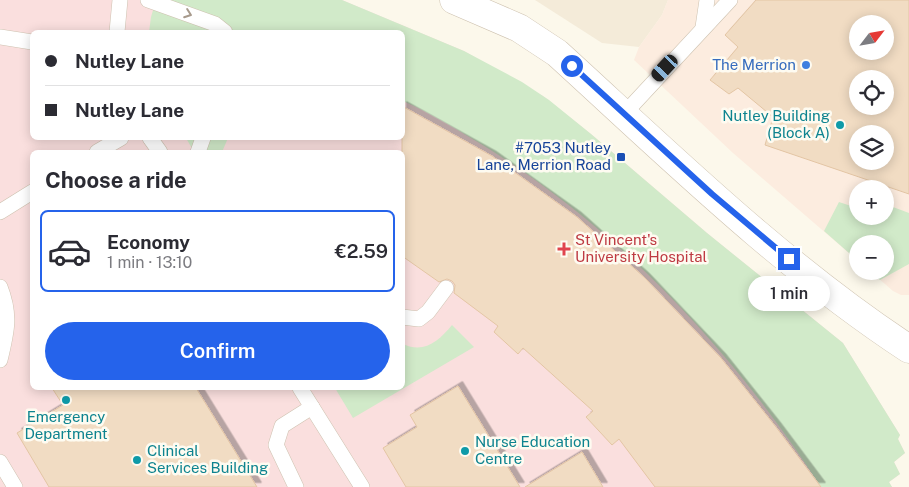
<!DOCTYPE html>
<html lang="en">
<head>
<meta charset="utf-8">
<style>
	:root { --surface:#fff; --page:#f2f2f3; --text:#2b2b33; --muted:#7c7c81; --line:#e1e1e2; --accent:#2563eb }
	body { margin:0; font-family:"Public Sans",sans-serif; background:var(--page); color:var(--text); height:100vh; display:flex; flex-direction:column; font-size:19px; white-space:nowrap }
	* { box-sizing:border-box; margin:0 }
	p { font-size:16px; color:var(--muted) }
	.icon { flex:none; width:28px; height:28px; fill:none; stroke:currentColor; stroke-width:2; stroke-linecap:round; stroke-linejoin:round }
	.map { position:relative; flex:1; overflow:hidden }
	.drawer { position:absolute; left:30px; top:150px; width:375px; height:240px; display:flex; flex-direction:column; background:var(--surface); border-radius:8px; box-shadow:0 2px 12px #0003 }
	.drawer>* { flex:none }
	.banner { position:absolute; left:30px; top:30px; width:375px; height:110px; border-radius:8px; box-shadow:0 2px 12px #0003; display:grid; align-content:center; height:110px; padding:0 15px; background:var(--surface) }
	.needle { width:32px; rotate:59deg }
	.controls { position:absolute; left:849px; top:15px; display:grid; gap:10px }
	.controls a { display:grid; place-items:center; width:45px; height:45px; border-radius:50%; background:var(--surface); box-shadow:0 2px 12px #0003; font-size:25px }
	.end { position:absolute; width:22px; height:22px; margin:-11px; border:6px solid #2563eb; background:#fff; box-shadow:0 0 0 2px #fff }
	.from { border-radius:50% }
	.bubble { position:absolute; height:35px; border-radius:18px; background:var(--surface); box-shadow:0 2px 12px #0003; font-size:16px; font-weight:600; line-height:35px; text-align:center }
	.car { position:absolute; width:15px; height:30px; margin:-15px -8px; border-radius:6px; box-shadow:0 0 4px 1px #0007; background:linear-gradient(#222 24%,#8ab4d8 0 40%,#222 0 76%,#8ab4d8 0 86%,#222 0) }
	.banner b { display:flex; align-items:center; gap:18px; height:48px; font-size:19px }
	.banner b+b { border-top:1px solid var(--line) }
	.banner i { width:12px; height:12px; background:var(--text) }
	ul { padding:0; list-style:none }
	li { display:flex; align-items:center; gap:15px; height:82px; margin:0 10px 8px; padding:0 5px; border:2px solid transparent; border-radius:8px }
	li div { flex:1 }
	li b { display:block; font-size:19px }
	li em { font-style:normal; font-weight:600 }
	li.current { border-color:var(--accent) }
	li>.icon { width:45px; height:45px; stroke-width:1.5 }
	h2 { padding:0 15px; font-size:22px; line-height:60px }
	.button { display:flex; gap:10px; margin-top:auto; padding:10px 15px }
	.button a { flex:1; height:58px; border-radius:30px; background:var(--accent); color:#fff; font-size:20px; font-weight:600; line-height:58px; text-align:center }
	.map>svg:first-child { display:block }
</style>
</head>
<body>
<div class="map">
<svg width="909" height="487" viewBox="0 0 909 487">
	<defs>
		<filter id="shadow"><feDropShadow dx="4.5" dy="-4.5" stdDeviation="0" flood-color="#0004"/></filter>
	</defs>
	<rect width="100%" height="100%" fill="#fcf8eb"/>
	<path fill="#f4ebd9" d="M535,0H668L662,15L639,47L602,43Z"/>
	<path fill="#fcecdf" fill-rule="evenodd" d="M668,0H909V295H901L893,291L870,271H885V244H858L857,260L733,153L634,60L639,47L662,15ZM858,24H885V51H858ZM858,79H885V106H858ZM858,134H885V161H858ZM858,189H885V216H858Z"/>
	<path fill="#fadfde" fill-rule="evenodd" d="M0,0H342L464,51L543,96L591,134L707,233L843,343L900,435L898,439L905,453L894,462L900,474L889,482L892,487H0ZM32,32H402V138H32ZM32,152H402V388H32Z"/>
	<g fill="#d1eac9">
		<path d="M156,0H342L464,51L522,82L549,100L591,134L707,233L843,343L900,435L898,439L905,453L894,462L900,474L889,482L892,487H821C734,353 625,235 489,149C461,132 432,114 403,101L402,32H149L151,17Z"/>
		<path d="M186,138H228L222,152H194Z"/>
		<path d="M839,202L857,208L858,216H885V204L909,213V264L880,280L870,271H885V244H858L857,260L824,231Z"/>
		<path d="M452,325L474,347L353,418L335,388H402L403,344C424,354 439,341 452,325Z"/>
	</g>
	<g fill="#f1dcc3" stroke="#e3c5a4" fill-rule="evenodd" filter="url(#shadow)">
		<path d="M756,0H909V194L765,145L773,117L738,88L729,94L710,80L738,47L725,35ZM858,24H885V51H858ZM858,79H885V106H858ZM858,134H885V161H858Z"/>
		<path d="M402,106L492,156L577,217L645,278L721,358L776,427L821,487H655L619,439L612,445L586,417L593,411L523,348L518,354L494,332L498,326L454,293L455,285L452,281L447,279L439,282L402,256Z"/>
		<path d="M458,386L520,487H406L383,448L417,427L410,415Z"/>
		<path d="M52,388H196L257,487H49L17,433L63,405Z"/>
		<path d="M582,452L603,487H525Z"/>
	</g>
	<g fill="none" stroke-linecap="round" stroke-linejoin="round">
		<defs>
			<g id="service">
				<path d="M148,0L215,24L225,32"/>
				<path d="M703,27L707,0"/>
				<path d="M117,32L120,0"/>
				<path d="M0,37L32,42"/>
				<path d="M624,114L730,0"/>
				<path d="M150,138L160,152"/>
				<path d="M97,152L121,138"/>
				<path d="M198,152L203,138"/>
				<path d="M0,212L32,192"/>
				<path d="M0,287C11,315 7,331 0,360"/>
				<path d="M402,317L419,319L428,312L446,288"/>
				<path d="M300,388L362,487"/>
				<path d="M0,462L15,487"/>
				<path d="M296,487L276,445L282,426L312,407"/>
			</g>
			<path id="tertiary" d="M454,0L519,28L557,53C670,156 781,265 909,349"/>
		</defs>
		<use href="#service" stroke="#cec2b0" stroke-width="16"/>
		<use href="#tertiary" stroke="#cec2b0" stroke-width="29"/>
		<use href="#service" stroke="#fff" stroke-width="15"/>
		<use href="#tertiary" stroke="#fff" stroke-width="28"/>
	</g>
	<defs><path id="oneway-chevron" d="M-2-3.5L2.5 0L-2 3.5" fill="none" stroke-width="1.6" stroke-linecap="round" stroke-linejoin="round" transform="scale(1.25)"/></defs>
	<use stroke="#a79a8c" href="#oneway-chevron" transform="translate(188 14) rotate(20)"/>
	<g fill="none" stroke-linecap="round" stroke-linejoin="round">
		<path stroke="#2563eb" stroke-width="6" d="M572,66L712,194L789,259"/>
	</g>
	<circle fill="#3f7fe0" stroke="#fefbf1" stroke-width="2" cx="806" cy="65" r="5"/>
	<g fill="#0f9aa8" stroke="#fefbf1" stroke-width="2">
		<circle cx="840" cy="125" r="5"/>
		<circle cx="66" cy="400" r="5"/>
		<circle cx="465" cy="451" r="5"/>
		<circle cx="137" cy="460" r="5"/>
	</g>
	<rect fill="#1a4fb4" stroke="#fefbf1" stroke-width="2" x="616" y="152" width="10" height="10" rx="2.5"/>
	<path fill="#e0444e" stroke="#fefbf1" stroke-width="2" d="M561.5 241.5h5v5h5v5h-5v5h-5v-5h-5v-5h5z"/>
	<g text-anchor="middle" stroke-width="5" stroke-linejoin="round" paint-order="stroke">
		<g font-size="15" fill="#366cbe" stroke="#fefbf1" text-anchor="end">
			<text x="796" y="70">The Merrion</text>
		</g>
		<g font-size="15" fill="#0d838f" stroke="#fefbf1" text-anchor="start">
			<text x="830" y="121" text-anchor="end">Nutley Building<tspan x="830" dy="17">(Block A)</tspan></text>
			<text x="66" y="422" text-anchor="middle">Emergency<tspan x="66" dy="17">Department</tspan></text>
			<text x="475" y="447">Nurse Education<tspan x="475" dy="17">Centre</tspan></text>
			<text x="147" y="456">Clinical<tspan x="147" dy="17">Services Building</tspan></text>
		</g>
		<g font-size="15" fill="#164399" stroke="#fefbf1" text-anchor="end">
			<text x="611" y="153">#7053 Nutley<tspan x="611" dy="17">Lane, Merrion Road</tspan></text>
		</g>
		<g font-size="15" fill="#be3a42" stroke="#fefbf1" text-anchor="start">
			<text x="575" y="245">St Vincent's<tspan x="575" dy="17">University Hospital</tspan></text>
		</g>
	</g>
</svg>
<div class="controls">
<a><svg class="needle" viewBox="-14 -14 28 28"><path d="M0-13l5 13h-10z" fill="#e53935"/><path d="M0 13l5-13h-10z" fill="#7c7c81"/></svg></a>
<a><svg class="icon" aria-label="locate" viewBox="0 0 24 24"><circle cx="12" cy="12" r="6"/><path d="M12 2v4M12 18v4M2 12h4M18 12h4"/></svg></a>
<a><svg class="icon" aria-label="layers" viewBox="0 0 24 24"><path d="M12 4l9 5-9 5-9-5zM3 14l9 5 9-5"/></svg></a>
<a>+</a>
<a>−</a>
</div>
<i class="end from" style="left:572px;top:66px"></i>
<i class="end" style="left:789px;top:259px"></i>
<div class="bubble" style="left:748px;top:276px;width:82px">1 min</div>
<i class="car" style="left:665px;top:68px;rotate:223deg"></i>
<div class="banner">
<b><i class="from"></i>Nutley Lane</b>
<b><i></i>Nutley Lane</b>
</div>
<section class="drawer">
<h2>Choose a ride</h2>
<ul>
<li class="current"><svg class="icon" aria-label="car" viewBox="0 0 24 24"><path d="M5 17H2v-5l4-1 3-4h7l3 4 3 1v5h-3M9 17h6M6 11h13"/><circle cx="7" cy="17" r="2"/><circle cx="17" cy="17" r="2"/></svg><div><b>Economy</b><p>1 min · 13:10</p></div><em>€2.59</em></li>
</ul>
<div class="button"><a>Confirm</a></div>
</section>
</div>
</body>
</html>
